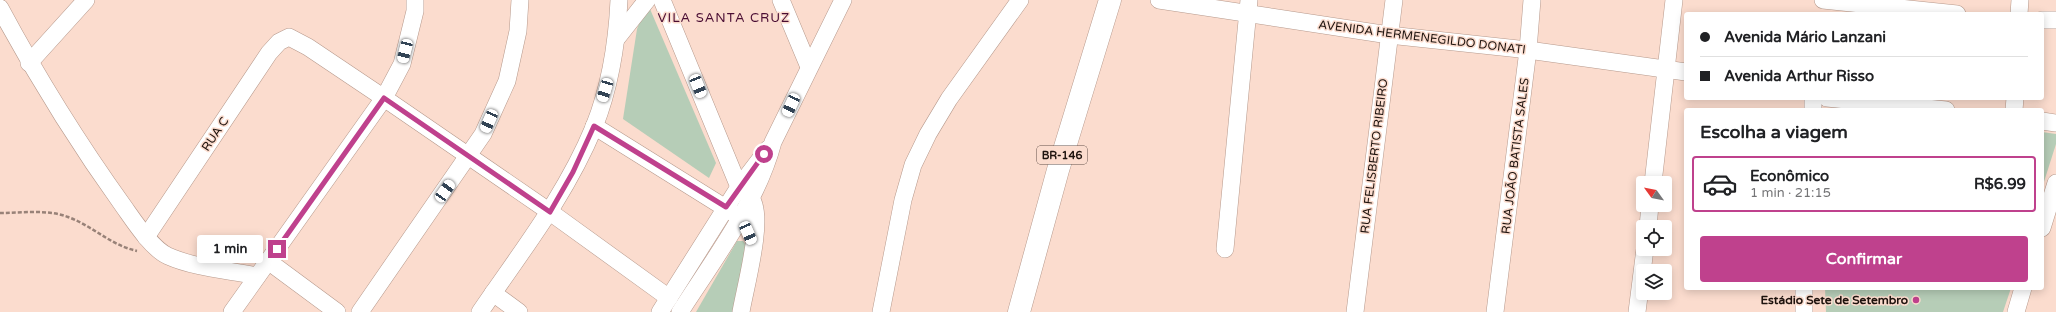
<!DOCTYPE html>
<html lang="pt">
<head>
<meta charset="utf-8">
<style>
	:root { --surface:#fff; --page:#f6f6f6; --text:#202124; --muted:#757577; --line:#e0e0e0; --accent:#bf418d }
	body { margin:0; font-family:"Varela Round",sans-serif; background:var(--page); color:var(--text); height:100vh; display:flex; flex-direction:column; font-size:15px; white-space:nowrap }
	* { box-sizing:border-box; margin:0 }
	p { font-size:13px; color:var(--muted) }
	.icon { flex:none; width:22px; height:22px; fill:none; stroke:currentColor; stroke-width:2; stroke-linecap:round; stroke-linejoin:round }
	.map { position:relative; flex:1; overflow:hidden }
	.panel { position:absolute; left:1684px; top:108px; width:360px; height:182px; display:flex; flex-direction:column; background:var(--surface); border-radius:4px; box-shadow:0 2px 10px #0003 }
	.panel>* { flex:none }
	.top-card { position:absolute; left:1684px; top:12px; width:360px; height:88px; border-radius:4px; box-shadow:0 2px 10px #0003; display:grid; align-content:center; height:88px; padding:0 16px; background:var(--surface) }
	.needle { width:26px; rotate:303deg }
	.buttons { position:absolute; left:1636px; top:176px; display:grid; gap:8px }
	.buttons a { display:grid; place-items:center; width:36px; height:36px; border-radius:4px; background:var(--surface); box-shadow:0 2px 10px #0003; font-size:20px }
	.end { position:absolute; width:18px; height:18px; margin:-9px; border:5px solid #bf418d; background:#fff; box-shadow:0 0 0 2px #fff }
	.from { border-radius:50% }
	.bubble { position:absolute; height:28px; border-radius:4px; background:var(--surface); box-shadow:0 2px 10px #0003; font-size:13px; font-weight:700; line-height:28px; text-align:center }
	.car { position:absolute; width:12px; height:24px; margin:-12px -6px; border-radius:5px; box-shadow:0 0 3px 1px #0007; background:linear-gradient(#fff 24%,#345 0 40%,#fff 0 76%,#345 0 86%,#fff 0) }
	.top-card b { display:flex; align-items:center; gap:14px; height:38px; font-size:15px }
	.top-card b+b { border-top:1px solid var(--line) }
	.top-card i { width:10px; height:10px; background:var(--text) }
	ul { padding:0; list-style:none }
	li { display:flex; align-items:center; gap:12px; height:56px; margin:0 8px 6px; padding:0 8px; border:2px solid transparent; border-radius:4px }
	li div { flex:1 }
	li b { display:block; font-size:15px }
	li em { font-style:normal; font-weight:700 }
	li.current { border-color:var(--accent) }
	li>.icon { width:36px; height:36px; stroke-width:1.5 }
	h2 { padding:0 16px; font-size:18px; line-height:48px }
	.action { display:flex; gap:8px; margin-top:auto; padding:8px 16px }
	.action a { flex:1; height:46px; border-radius:4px; background:var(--accent); color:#fff; font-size:16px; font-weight:700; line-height:46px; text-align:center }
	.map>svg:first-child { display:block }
</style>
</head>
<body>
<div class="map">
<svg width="2056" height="312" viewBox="0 0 2056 312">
	<rect width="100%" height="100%" fill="#fbdcce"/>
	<g fill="#b6cdb7">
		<path d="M647,2L716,163L709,178L623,119L637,29Z"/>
		<path d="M2042,132L2056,134V144L2042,188Z"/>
		<path d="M737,241H743L746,245L733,312H696Z"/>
		<path d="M1825,288H2011L2003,312H1826Z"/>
	</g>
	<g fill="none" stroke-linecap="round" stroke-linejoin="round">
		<defs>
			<g id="minor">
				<path d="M662,0L739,187C743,191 749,195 752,200C764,220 745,288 741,312"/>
				<path d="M781,0L809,67"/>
				<path d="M1159,0L1389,35L1528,50L1686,72"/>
				<path d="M1823,0L1957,14"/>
				<path d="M0,8C37,77 78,143 124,207C134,221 152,249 168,256C195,268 228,270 257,276"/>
				<path d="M2019,14L2020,0"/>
				<path d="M2042,20H2056"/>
				<path d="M617,38L647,0"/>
				<path d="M29,63L86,0"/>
				<path d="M1827,98L1946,110"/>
				<path d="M1813,110V98"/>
				<path d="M2014,110L2015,98"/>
				<path d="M2042,121L2056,123"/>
				<path d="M594,126L735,214"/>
				<path d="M1653,183L1674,0"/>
				<path d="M1648,227L1650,205"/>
				<path d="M2042,228L2056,183"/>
				<path d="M146,237L269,53L279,42L289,37L308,47L384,98L550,212L669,298"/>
				<path d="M1225,249L1249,0"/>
				<path d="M268,261L337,312"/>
				<path d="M493,293L519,312"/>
				<path d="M232,312L384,98L402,64L415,11V0"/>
				<path d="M360,312L483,134L507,81L518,31L520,0"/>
				<path d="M480,312C521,252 566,195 594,127C610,87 617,43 619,0"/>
				<path d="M660,312L739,187L768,149"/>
				<path d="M680,312C714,259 757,203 773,142L843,0"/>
				<path d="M881,312L903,200L913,165L928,134L949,99L1020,0"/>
				<path d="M1355,312L1394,0"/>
				<path d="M1495,312L1528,50L1532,0"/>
				<path d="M1637,312L1645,249"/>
				<path d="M1804,312V288"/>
				<path d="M2016,312L2023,288"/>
			</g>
			<path id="major" d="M1019,312L1058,170L1110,0"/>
		</defs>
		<use href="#minor" stroke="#b6998c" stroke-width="18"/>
		<use href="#major" stroke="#b6998c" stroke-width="23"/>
		<path stroke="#988278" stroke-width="2.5" stroke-dasharray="4 2" stroke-linecap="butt" d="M0,213C22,213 47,209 68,217C93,226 110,245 137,251"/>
		<use href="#minor" stroke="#fff" stroke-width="17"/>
		<use href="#major" stroke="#fff" stroke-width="22"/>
	</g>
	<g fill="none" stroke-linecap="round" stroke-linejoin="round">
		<path stroke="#bf418d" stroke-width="5" d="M277,249L384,98L550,212L573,172L594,126L726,207L764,154"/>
	</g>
	<circle fill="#bf418d" stroke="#fbdcce" stroke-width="1.5" cx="1916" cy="300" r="4"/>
	<g text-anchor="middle" stroke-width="3" stroke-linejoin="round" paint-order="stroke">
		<rect fill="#fbdcce" stroke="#604f48" stroke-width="1" x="1037" y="146" width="50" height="18" rx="3"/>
		<g font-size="11" font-weight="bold" fill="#1e130e">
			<text x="1062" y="159">BR-146</text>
		</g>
		<g font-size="12" fill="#1e130e" stroke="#fbdcce">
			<text transform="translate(1422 37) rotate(7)" y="4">AVENIDA HERMENEGILDO DONATI</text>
			<text transform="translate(215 134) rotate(-56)" y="4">RUA C</text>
			<text transform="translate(1374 156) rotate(-83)" y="4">RUA FELISBERTO RIBEIRO</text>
			<text transform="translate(1515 156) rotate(-83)" y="4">RUA JOÃO BATISTA SALES</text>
		</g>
		<g font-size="12" font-weight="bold" fill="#1e130e" stroke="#fbdcce" text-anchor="end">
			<text x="1908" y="304">Estádio Sete de Setembro</text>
		</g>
		<g font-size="13" letter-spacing="1" fill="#4a0d33" stroke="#fbdcce">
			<text x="724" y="22">VILA SANTA CRUZ</text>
		</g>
	</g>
</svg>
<div class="buttons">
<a><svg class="needle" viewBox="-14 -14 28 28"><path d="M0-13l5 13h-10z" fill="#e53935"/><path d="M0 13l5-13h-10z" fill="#757577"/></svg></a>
<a><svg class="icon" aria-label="locate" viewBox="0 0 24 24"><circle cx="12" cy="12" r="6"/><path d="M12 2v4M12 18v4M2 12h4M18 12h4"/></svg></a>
<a><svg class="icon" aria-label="layers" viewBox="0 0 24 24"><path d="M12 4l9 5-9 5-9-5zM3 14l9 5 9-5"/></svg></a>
</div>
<i class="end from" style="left:764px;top:154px"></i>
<i class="end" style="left:277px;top:249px"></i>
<div class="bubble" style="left:197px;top:235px;width:66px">1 min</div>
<i class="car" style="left:405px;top:51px;rotate:194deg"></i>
<i class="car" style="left:698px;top:86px;rotate:158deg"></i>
<i class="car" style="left:605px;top:90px;rotate:197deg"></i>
<i class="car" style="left:791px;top:105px;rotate:205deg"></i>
<i class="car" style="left:489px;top:121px;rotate:204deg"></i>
<i class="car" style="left:445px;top:191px;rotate:35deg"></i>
<i class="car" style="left:748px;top:233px;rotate:156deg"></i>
<div class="top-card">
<b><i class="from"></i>Avenida Mário Lanzani</b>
<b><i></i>Avenida Arthur Risso</b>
</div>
<section class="panel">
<h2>Escolha a viagem</h2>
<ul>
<li class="current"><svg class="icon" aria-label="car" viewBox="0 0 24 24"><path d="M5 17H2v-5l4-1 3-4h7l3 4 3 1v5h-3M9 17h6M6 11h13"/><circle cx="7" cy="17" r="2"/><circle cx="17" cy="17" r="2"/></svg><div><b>Econômico</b><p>1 min · 21:15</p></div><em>R$6.99</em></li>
</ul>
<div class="action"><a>Confirmar</a></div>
</section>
</div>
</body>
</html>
